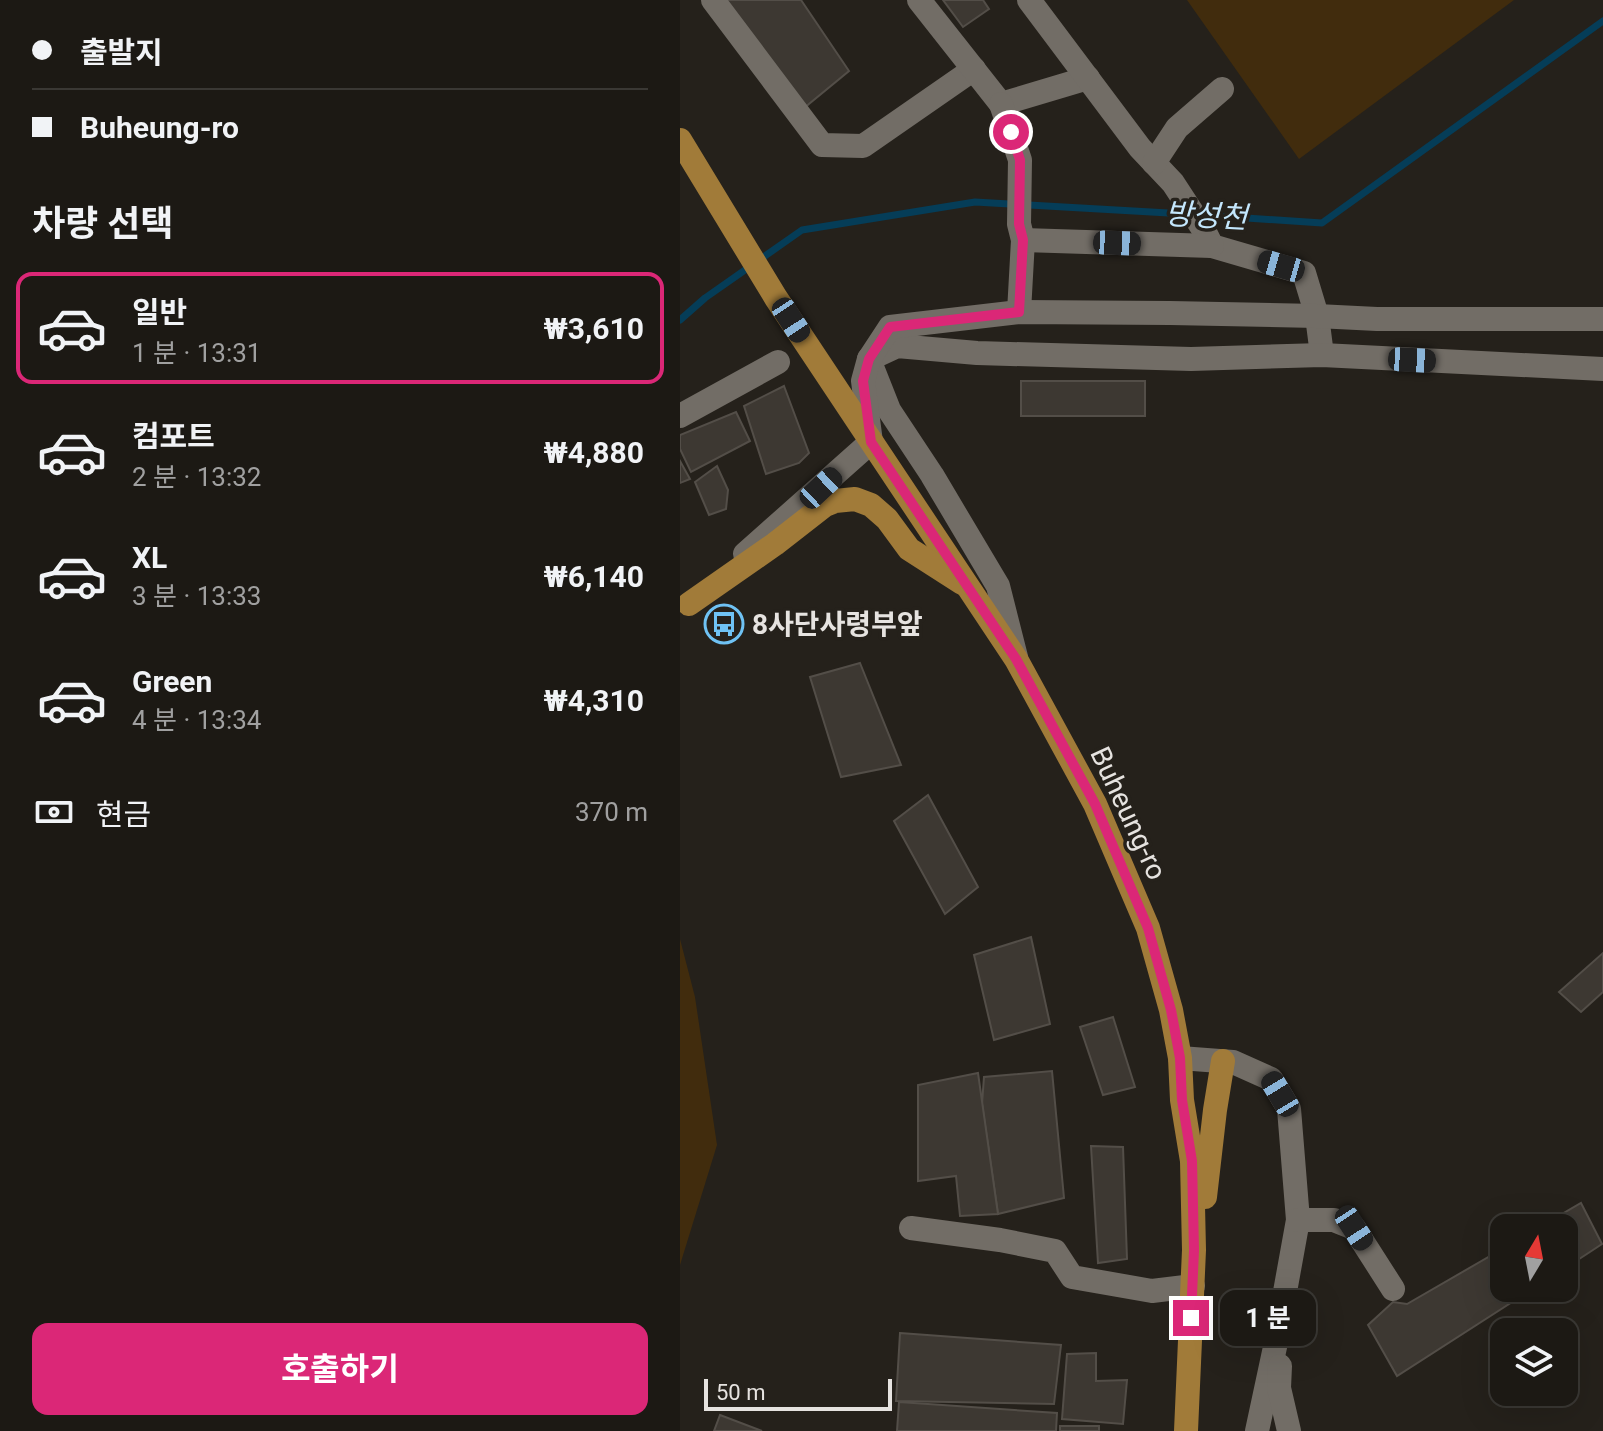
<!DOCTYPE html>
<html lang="ko">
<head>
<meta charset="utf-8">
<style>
	:root { --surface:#1c1914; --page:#292622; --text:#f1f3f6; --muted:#a0a0a0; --line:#3a3834; --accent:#db2777 }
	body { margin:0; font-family:Roboto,"Noto Sans KR",sans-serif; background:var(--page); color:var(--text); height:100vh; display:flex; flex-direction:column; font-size:30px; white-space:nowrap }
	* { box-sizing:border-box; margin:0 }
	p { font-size:26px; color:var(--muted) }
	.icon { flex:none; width:44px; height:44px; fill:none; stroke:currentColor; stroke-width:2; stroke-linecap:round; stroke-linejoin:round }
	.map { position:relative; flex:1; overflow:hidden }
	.side { display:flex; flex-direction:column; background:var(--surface); width:680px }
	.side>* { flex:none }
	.hud { display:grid; align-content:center; height:176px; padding:0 32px; background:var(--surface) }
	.needle { width:52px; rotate:10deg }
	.tools { position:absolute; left:810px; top:1214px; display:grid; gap:16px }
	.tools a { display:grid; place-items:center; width:88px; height:88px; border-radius:16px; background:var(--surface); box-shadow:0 8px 32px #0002,0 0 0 2px var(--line); font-size:40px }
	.scale { position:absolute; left:24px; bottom:20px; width:188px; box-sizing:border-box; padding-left:8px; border:4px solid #e6e3e0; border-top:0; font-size:22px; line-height:28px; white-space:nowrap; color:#e6e3e0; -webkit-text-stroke:6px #25211b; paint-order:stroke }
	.end { position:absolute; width:36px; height:36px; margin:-18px; border:10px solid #db2777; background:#fff; box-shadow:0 0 0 4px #fff }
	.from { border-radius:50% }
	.bubble { position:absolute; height:56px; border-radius:16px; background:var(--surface); box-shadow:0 8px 32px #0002,0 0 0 2px var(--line); font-size:26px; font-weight:700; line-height:56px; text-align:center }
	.car { position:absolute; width:24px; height:48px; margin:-24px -12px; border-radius:10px; box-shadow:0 0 6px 2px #0007; background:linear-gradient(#222 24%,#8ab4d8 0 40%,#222 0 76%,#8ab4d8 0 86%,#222 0) }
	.hud b { display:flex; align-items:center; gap:28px; height:76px; font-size:30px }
	.hud b+b { border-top:2px solid var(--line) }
	.hud i { width:20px; height:20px; background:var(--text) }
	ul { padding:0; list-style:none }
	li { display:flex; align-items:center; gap:24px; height:112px; margin:0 16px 12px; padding:0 16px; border:4px solid transparent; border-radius:16px }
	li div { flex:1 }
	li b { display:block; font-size:30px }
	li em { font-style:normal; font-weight:700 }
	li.current { border-color:var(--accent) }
	li>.icon { width:72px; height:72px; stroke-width:1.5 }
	h2 { padding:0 32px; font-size:36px; line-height:96px }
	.pay { display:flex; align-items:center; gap:20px; height:88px; padding:0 32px; font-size:30px }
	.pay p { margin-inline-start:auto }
	.action { display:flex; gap:16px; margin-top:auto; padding:16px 32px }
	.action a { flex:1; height:92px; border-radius:16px; background:var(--accent); color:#fff; font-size:32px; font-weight:700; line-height:92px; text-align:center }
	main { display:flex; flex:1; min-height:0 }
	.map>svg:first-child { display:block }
</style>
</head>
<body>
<main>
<section class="side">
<div class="hud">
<b><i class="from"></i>출발지</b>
<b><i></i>Buheung-ro</b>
</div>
<h2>차량 선택</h2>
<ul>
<li class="current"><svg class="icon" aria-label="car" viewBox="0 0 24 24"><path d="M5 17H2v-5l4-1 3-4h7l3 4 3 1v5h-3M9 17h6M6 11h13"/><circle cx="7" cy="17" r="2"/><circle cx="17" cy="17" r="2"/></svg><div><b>일반</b><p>1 분 · 13:31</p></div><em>₩3,610</em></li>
<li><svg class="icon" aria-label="car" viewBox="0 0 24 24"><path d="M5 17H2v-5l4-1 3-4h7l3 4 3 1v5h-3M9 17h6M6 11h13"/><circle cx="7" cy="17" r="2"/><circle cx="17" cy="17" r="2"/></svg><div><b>컴포트</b><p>2 분 · 13:32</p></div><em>₩4,880</em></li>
<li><svg class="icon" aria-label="car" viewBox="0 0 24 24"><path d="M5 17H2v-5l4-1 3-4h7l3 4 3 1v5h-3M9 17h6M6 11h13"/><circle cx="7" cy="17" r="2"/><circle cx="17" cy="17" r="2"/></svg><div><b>XL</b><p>3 분 · 13:33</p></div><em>₩6,140</em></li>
<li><svg class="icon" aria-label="car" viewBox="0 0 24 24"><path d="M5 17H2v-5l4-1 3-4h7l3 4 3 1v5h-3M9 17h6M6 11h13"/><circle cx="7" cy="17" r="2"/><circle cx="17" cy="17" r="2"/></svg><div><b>Green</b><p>4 분 · 13:34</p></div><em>₩4,310</em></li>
</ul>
<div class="pay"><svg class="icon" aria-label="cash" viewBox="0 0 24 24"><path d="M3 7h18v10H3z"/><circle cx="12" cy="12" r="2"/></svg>현금<p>370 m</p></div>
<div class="action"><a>호출하기</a></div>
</section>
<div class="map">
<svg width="923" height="1431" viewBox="0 0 923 1431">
	<rect width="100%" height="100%" fill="#25211b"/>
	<g fill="#412c0d">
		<path d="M507,0H834L619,159Z"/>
		<path d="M0,939L15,997L37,1145L0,1265Z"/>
	</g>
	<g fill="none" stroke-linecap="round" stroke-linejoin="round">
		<g stroke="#053d58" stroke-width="7">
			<path d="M522,215L642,223L923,21"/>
			<path d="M0,320L25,298L122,230L295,202L506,214"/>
		</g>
	</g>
	<g fill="#3d3832" stroke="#534e48" stroke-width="2">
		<path d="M45,0H121L169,71L124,108Z"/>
		<path d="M263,0H303L309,9L283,27Z"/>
		<rect x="341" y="381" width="124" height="35"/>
		<path d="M104,386L129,453L119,463L86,474L64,406Z"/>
		<path d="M56,412L70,441L11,472L0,449V435Z"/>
		<path d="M0,461L10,479L0,483Z"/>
		<path d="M37,466L48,490L46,509L29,515L15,482Z"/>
		<path d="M180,663L221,765L161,777L130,677Z"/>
		<path d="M248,795L298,887L265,914L214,821Z"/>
		<path d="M351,937L370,1024L314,1040L294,955Z"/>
		<path d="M923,953V992L901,1012L879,992Z"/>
		<path d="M433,1017L455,1087L423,1095L400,1027Z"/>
		<path d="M372,1071L384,1198L318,1214L302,1104L304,1077Z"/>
		<path d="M298,1073L318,1214L280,1216L276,1176L238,1181V1085Z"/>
		<path d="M411,1146L443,1147L447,1259L418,1263Z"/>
		<path d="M901,1203L922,1244L884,1269V1228H858Z"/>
		<path d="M824,1248V1288H854L717,1376L688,1325L713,1302L727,1304Z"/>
		<path d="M220,1333L381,1345L374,1404L216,1401Z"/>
		<path d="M416,1353V1381L447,1380L443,1424L382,1419L387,1354Z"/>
		<path d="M219,1402L377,1413L376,1431H217Z"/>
		<path d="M40,1415L82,1431H34Z"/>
		<rect x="380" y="1426" width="39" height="5"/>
	</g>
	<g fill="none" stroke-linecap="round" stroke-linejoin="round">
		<g stroke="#726d66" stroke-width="24">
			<path d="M33,0L142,145L183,146L294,69"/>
			<path d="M239,0L321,104L408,78"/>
			<path d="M349,0L460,148L493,183L525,232L532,246L624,273L637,316L642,355"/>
			<path d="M321,104L340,160L339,224L343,240L339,312"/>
			<path d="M474,163L497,128L542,89"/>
			<path d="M343,240L532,246"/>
			<path d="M189,359L217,346L297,353L511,359L642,355L923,369"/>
			<path d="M190,362L209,410L252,475L318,586L336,657"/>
			<path d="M0,416L98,362"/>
			<path d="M65,554L191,442L183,381L189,359L210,327L339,312L490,313L637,316L697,319H923"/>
			<path d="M500,1058L553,1062L591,1079L609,1109L618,1220L595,1347L577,1431"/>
			<path d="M618,1220H654L674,1228L713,1289"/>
			<path d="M231,1228L320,1240L375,1251L392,1277L472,1291L513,1286"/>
			<path d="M600,1366L599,1388L609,1431"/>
		</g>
		<g stroke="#a17b39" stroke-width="24">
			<path d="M0,140L96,298L336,659L415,804L468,928L491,1010L500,1058L502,1100L512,1161L514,1250L506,1431"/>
			<path d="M9,604L95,544L145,505L155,501L175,499L191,505L207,519L229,549L282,583"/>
			<path d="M525,1197L535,1110L543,1061"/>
		</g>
	</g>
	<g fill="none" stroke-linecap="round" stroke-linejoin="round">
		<path stroke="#db2777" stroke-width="10" d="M331,132L340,160L339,224L343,240L339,312L210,327L189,359L183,381L191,442L336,659L415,804L468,928L491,1010L500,1058L502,1100L512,1161L514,1250L511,1318"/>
	</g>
	<defs>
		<symbol id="bus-ring" viewBox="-11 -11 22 22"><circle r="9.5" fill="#25211b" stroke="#6fc2f4" stroke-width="1.5"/><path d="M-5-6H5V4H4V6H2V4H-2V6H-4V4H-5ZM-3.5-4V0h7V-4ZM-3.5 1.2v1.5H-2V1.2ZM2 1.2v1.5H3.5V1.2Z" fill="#6fc2f4"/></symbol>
	</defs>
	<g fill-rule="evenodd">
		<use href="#bus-ring" x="22" y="602" width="44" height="44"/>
	</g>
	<g text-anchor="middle" stroke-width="7" stroke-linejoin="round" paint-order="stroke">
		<g font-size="28" font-weight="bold" fill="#e6e3e0" stroke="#25211b" text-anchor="start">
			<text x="72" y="634">8사단사령부앞</text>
		</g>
		<g font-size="28" fill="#e6e3e0" stroke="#25211b">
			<text transform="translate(449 813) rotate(65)" y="10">Buheung-ro</text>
		</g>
		<g font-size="30" font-style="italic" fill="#c4e7fd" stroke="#25211b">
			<text transform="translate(526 216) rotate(3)" y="10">방성천</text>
		</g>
	</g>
</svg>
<div class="tools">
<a><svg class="needle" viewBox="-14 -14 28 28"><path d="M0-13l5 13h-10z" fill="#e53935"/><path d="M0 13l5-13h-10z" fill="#a0a0a0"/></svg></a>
<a><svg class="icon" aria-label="layers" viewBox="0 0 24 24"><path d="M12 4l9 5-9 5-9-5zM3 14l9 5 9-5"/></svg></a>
</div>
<div class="scale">50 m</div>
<i class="end from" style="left:331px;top:132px"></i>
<i class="end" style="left:511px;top:1318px"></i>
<div class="bubble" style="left:540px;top:1290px;width:96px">1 분</div>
<i class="car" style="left:437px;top:243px;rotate:92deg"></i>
<i class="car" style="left:601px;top:266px;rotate:286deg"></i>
<i class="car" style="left:111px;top:320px;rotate:147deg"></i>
<i class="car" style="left:732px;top:360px;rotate:93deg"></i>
<i class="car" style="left:141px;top:488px;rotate:47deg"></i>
<i class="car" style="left:600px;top:1094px;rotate:329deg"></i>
<i class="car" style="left:674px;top:1228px;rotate:147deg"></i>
</div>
</main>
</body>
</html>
